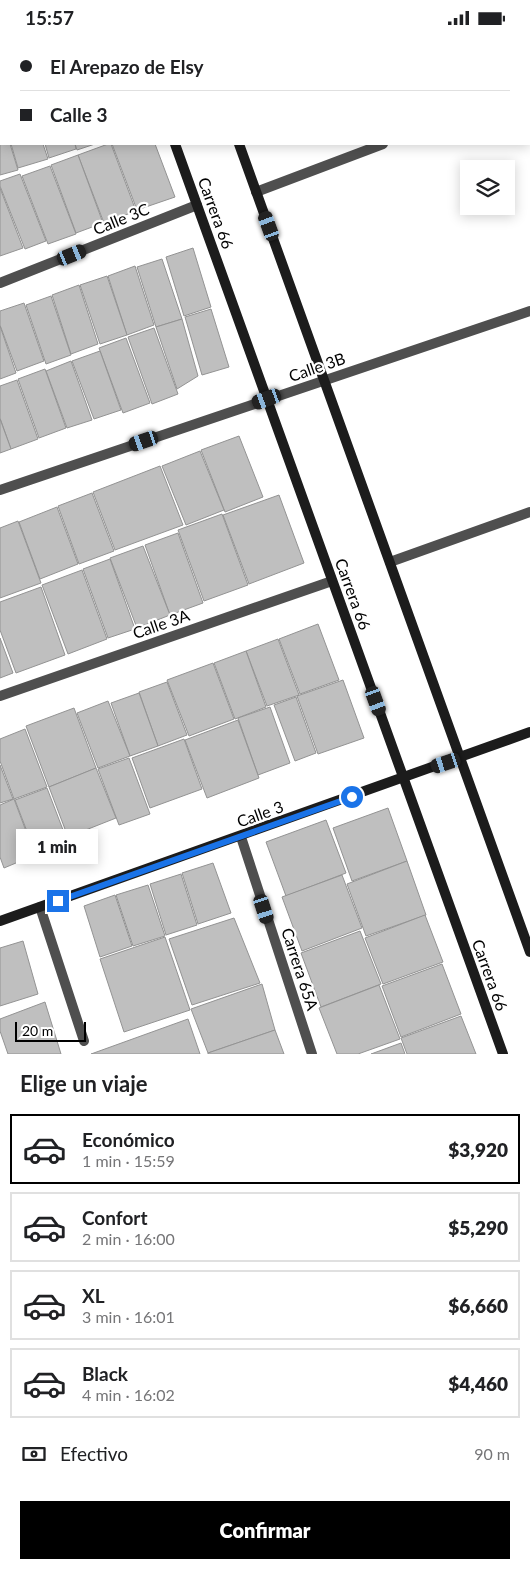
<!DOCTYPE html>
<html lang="es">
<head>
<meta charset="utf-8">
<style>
	:root { --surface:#fff; --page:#f2f2f2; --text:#202124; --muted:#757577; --line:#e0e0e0; --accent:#000 }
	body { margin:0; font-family:Lato,sans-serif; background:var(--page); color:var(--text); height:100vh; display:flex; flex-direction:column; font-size:19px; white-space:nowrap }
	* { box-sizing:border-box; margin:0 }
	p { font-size:16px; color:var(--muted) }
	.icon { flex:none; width:28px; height:28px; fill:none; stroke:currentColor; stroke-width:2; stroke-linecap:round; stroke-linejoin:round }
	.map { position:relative; height:1019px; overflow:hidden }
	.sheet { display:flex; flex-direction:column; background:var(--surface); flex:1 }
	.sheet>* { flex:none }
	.hud { position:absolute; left:0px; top:0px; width:530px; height:110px; box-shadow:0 2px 12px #0003; display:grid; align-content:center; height:110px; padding:0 20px; background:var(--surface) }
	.buttons { position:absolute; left:460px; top:125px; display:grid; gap:10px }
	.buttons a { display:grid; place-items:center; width:55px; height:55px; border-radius:0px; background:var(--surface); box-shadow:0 2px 12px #0003; font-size:25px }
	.scale { position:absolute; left:15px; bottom:12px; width:71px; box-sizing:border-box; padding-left:5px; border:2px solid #000; border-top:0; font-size:14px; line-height:18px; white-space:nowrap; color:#000; -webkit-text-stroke:4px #fff; paint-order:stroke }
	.end { position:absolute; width:22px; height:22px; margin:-11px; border:6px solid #1a73e8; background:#fff; box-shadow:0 0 0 2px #fff }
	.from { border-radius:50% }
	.bubble { position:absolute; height:35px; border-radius:0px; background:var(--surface); box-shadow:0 2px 12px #0003; font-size:16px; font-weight:800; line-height:35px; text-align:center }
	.car { position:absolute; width:15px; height:30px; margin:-15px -8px; border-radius:6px; box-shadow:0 0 4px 1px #0007; background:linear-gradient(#222 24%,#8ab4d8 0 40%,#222 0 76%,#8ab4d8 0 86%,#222 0) }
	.hud b { display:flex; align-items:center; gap:18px; height:48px; font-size:19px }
	.hud b+b { border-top:1px solid var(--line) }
	.hud i { width:12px; height:12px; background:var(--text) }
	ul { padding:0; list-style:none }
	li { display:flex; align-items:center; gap:15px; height:70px; margin:0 10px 8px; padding:0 10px; border:2px solid var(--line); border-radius:0px }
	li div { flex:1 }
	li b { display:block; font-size:19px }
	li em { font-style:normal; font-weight:800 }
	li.current { border-color:var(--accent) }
	li>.icon { width:45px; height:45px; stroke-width:1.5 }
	h2 { padding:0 20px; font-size:22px; line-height:60px }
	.pay { display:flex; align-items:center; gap:12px; height:55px; padding:0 20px; font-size:19px }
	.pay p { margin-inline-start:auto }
	.button { display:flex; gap:10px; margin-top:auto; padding:10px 20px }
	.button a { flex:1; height:58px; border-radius:0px; background:var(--accent); color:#fff; font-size:20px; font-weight:800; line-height:58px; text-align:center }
	.status { display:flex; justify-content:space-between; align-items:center; height:35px; padding:0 25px; background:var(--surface); direction:ltr }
	.status svg { height:14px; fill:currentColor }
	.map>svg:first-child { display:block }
</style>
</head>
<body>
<div class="status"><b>15:57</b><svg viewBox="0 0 49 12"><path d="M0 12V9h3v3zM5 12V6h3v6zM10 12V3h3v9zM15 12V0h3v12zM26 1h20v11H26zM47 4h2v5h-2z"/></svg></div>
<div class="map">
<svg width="530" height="1019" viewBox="0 0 530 1019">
	<rect width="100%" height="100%" fill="#fff"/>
	<g fill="#bfbfbf" stroke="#939393">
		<path d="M0,75L1,109H10L18,135L0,140Z"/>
		<path d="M11,109H43L48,124L18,133Z"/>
		<path d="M45,109H75L76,114L49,123Z"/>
		<path d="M75,109H95L77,115Z"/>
		<path d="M108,109H111L136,176L104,188L78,120Z"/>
		<path d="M112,109H155L175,162L137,175Z"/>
		<path d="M78,120L103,188L76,198L51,130Z"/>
		<path d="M50,131L76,199L48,209L22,141Z"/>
		<path d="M20,139L46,206L25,214L0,151V146Z"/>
		<path d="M0,153L23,213L0,221Z"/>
		<path d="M193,213L211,272L184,281L166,222Z"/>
		<path d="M162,224L182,284L156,292L137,232Z"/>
		<path d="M135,231L154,290L127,300L108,241Z"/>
		<path d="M107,241L127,300L100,309L80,250Z"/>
		<path d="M79,250L98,309L71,319L52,260Z"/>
		<path d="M51,261L71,320L46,329L26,270Z"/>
		<path d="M24,268L44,326L17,336L0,290V276Z"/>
		<path d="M211,274L229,332L202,340L185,282Z"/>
		<path d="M182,284L198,341L177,354L156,292Z"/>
		<path d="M0,291L16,338L0,344Z"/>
		<path d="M154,293L178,359L152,369L128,302Z"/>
		<path d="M126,303L150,368L123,378L99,313Z"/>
		<path d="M100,316L121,375L94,384L72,326Z"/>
		<path d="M71,326L92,385L67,393L46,336Z"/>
		<path d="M45,334L66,393L39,403L18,344Z"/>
		<path d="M17,345L38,404L11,414L0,383V351Z"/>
		<path d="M0,384L11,414L0,418Z"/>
		<path d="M239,401L263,462L225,477L201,415Z"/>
		<path d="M200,416L224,475L186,490L162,431Z"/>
		<path d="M160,431L183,490L115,515L93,457Z"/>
		<path d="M92,458L114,516L79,529L58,471Z"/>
		<path d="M279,460L304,528L249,549L223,480Z"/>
		<path d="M57,472L78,529L40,544L19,487Z"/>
		<path d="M222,479L248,550L204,566L178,495Z"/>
		<path d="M18,486L41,548L0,563V493Z"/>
		<path d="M178,498L203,568L170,580L145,510Z"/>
		<path d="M143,511L170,580L137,593L110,523Z"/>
		<path d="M110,524L135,594L108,603L83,534Z"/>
		<path d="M82,535L107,604L68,619L42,550Z"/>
		<path d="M41,552L65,620L16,638L0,595V567Z"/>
		<path d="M318,589L339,645L300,659L279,604Z"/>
		<path d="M0,603L13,638L0,643Z"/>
		<path d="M278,604L299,660L267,671L246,616Z"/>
		<path d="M246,616L266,672L235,684L214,628Z"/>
		<path d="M213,628L234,684L189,701L167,645Z"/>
		<path d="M343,645L364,703L318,719L297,661Z"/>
		<path d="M167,647L187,700L158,711L139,657Z"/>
		<path d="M139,658L158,711L130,721L111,668Z"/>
		<path d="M296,662L316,718L295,726L274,670Z"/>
		<path d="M108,666L130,721L98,733L77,678Z"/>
		<path d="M270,672L290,728L258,740L238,683Z"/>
		<path d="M74,673L96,733L49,752L26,691Z"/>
		<path d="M238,685L259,743L207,763L185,705Z"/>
		<path d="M25,694L47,752L14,764L0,726V704Z"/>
		<path d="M184,704L202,754L150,773L132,723Z"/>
		<path d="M129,723L150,779L119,790L98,734Z"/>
		<path d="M0,730L13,764L0,768Z"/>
		<path d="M96,733L116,783L68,802L49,752Z"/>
		<path d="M47,753L68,808L36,820L15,765Z"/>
		<path d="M14,764L35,820L4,833L0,822V770Z"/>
		<path d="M388,773L407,826L352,846L333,793Z"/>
		<path d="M326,785L346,838L286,861L266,807Z"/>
		<path d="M407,826L426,880L366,901L347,849Z"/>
		<path d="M213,828L231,878L198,889L182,838Z"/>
		<path d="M181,839L197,890L166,900L150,849Z"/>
		<path d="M342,840L362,893L302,916L282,862Z"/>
		<path d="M148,850L165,901L133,911L116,860Z"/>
		<path d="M115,860L132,911L100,922L84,871Z"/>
		<path d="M425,880L443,927L383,949L365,903Z"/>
		<path d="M234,883L260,948L192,970L169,904Z"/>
		<path d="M360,896L381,949L321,972L301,918Z"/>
		<path d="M165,902L190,975L124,997L100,924Z"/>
		<path d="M23,906L38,959L0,971V913Z"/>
		<path d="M442,929L461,979L401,1002L382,951Z"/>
		<path d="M262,949L275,995L208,1018L191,974Z"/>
		<path d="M379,950L400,1004L358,1019H337L319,973Z"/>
		<path d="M45,967L61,1019H8L0,996V984Z"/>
		<path d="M461,981L476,1019H407L401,1003Z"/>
		<path d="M188,984L200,1019H91Z"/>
		<path d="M275,995L284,1019H208V1018Z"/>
		<path d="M401,1008L405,1019H371Z"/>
	</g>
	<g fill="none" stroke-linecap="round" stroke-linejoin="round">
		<g stroke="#4f4f4f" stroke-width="10">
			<path d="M92,1L95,0"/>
			<path d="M0,34L1,33"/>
			<path d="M529,54H530"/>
			<path d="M256,157L383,109"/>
			<path d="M0,248L197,170"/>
			<path d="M0,455L530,276"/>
			<path d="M390,527L530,477"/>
			<path d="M0,661L332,546"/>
			<path d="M241,802L312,1019"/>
			<path d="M40,872L84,1006"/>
		</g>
		<g stroke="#1c1c1c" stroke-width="10">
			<path d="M137,0L138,1"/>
			<path d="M200,0L201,1"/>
			<path d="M175,109L503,1019"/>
			<path d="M239,109L530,917"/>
			<path d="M0,886L530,697"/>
		</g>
	</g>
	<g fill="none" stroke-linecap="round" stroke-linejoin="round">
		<path stroke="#1a73e8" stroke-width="6" d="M58,866L352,762"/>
	</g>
	<g text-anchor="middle" stroke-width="4.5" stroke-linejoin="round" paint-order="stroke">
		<g font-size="16" fill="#000" stroke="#fff">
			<text transform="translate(216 178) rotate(70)" y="6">Carrera 66</text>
			<text transform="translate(121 184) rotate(-22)" y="6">Calle 3C</text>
			<text transform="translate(317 332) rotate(-19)" y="6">Calle 3B</text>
			<text transform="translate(353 559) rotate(70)" y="6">Carrera 66</text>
			<text transform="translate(161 589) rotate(-19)" y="6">Calle 3A</text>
			<text transform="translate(260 779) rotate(-20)" y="6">Calle 3</text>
			<text transform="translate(300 934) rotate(72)" y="6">Carrera 65A</text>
			<text transform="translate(490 940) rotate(70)" y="6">Carrera 66</text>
		</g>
	</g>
</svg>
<div class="buttons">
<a><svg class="icon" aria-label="layers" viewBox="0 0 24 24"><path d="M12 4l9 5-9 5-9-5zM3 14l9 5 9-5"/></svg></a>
</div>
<div class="scale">20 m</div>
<i class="end from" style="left:352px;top:762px"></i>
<i class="end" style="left:58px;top:866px"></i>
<div class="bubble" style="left:16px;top:794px;width:82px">1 min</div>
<i class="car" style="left:269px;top:191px;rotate:340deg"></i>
<i class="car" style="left:72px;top:220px;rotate:68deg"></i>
<i class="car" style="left:267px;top:364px;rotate:250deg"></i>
<i class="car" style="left:144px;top:406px;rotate:251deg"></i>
<i class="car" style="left:376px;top:666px;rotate:160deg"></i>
<i class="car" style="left:446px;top:728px;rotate:252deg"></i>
<i class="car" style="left:264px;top:874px;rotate:162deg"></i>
<div class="hud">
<b><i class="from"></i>El Arepazo de Elsy</b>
<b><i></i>Calle 3</b>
</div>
</div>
<section class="sheet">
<h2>Elige un viaje</h2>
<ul>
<li class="current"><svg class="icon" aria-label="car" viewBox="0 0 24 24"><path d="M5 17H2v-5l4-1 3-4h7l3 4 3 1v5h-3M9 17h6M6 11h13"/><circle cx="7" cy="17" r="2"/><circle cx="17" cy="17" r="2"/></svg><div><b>Económico</b><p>1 min · 15:59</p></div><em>$3,920</em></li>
<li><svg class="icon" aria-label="car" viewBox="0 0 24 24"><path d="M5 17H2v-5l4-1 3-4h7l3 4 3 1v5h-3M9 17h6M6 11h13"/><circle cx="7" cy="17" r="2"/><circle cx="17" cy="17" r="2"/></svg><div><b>Confort</b><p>2 min · 16:00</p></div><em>$5,290</em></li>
<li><svg class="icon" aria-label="car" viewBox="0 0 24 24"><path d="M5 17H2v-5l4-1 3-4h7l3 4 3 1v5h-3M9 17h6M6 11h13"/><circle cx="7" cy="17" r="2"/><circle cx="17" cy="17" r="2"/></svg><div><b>XL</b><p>3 min · 16:01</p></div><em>$6,660</em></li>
<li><svg class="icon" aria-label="car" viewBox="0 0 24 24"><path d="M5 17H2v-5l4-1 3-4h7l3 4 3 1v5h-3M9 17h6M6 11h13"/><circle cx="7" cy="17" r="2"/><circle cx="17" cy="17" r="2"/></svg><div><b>Black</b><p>4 min · 16:02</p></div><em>$4,460</em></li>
</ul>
<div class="pay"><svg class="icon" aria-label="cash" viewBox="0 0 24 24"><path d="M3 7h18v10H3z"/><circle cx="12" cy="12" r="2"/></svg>Efectivo<p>90 m</p></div>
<div class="button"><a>Confirmar</a></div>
</section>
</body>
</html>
